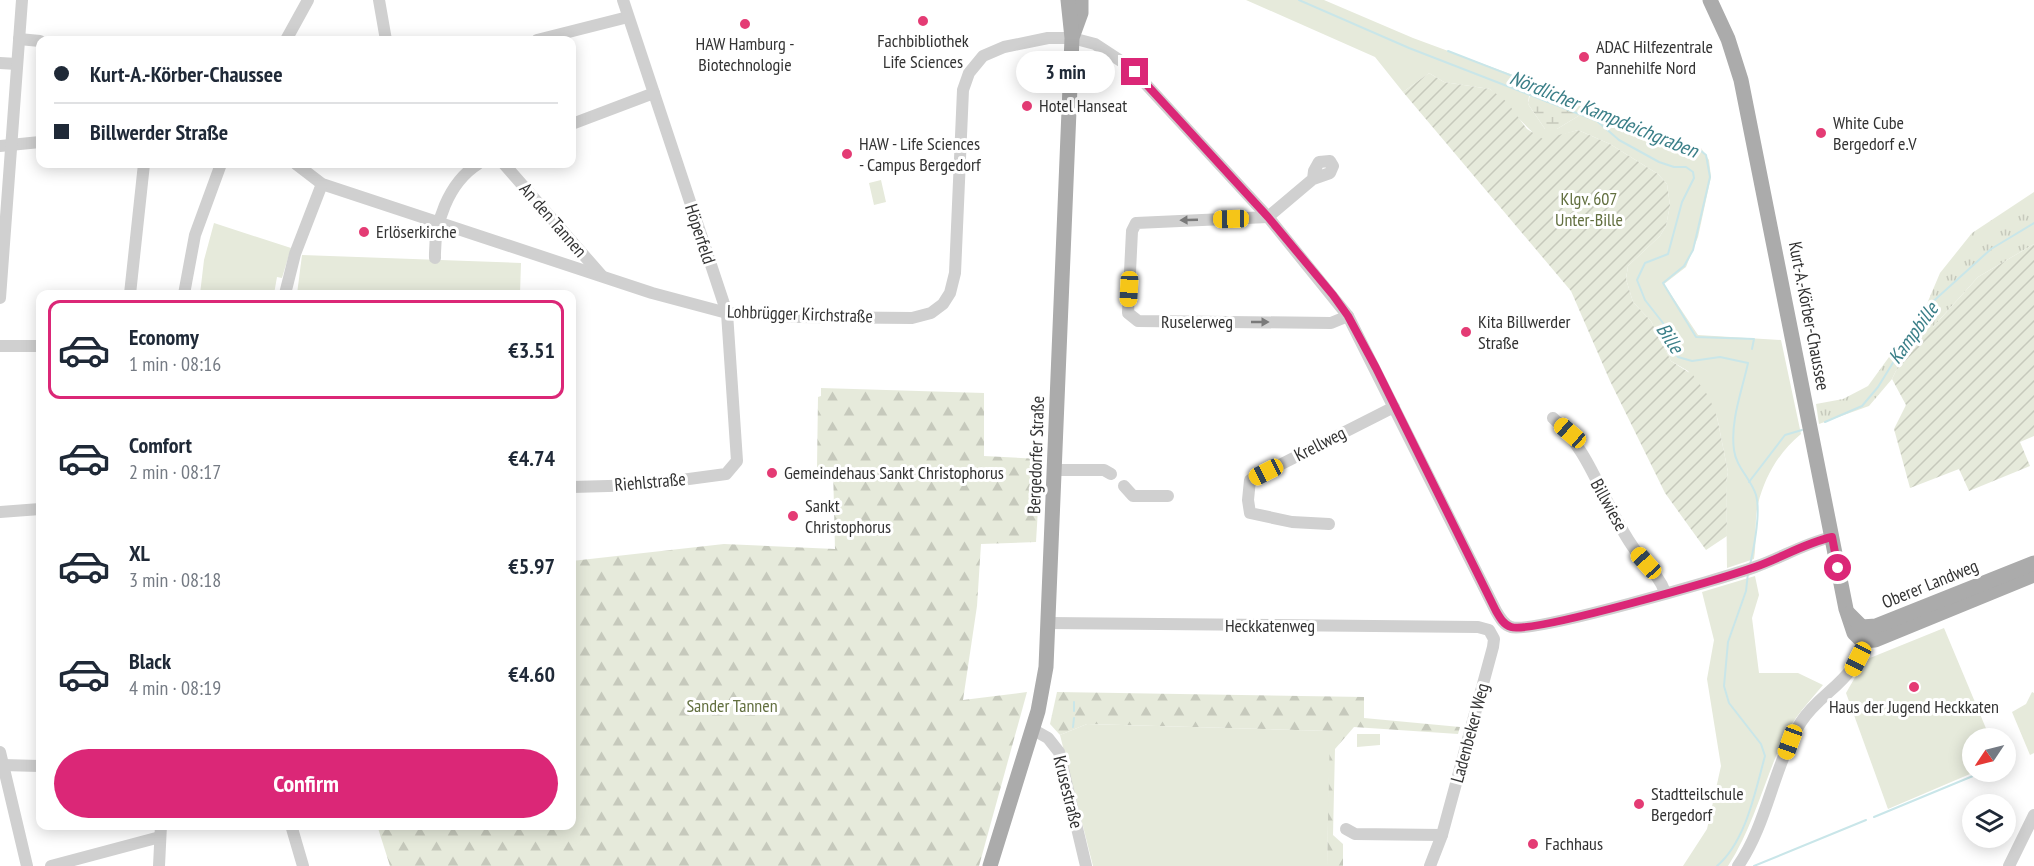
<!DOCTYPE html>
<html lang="en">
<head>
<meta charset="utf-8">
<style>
	:root { --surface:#fff; --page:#f2f2f3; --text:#1f2937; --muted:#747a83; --line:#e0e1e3; --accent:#db2777 }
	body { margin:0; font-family:"PT Sans Narrow",sans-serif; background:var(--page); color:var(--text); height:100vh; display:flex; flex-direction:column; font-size:22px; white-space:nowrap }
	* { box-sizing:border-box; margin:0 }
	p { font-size:20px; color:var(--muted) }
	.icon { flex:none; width:33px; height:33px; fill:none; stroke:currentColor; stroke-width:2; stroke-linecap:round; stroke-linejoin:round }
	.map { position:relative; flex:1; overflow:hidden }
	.sheet { position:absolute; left:36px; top:290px; width:540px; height:540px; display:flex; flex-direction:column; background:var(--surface); border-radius:12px; box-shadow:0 3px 15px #0003 }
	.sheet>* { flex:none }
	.hud { position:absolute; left:36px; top:36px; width:540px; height:132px; border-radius:12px; box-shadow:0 3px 15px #0003; display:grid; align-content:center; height:132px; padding:0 18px; background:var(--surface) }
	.needle { width:39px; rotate:235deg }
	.controls { position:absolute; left:1962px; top:728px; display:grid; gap:12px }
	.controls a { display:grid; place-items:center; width:54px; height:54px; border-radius:50%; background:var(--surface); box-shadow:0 3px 15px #0003; font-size:30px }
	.end { position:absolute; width:27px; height:27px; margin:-14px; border:8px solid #db2777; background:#fff; box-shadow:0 0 0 3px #fff }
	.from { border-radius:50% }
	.bubble { position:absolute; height:42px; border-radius:21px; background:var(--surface); box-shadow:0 3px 15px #0003; font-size:20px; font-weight:700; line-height:42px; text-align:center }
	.car { position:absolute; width:18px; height:36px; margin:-18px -9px; border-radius:8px; box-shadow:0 0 4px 2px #0007; background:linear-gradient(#f5c518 24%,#345 0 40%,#f5c518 0 76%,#345 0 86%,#f5c518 0) }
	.hud b { display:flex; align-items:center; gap:21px; height:57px; font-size:22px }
	.hud b+b { border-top:2px solid var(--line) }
	.hud i { width:15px; height:15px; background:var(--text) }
	ul { padding:10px 0 0; list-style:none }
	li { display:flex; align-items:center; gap:18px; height:99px; margin:0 12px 9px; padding:0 6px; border:3px solid transparent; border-radius:12px }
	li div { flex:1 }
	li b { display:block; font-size:22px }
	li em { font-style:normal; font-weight:700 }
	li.active { border-color:var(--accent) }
	li>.icon { width:54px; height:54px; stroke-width:1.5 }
	.button { display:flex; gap:12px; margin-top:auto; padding:12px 18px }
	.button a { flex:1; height:69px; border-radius:36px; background:var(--accent); color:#fff; font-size:24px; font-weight:700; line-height:69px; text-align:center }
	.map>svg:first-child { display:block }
</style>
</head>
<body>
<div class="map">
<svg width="2034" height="866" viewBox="0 0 2034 866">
	<defs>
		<pattern id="grass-tufts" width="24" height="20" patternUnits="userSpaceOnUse" patternTransform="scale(1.5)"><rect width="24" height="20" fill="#e6eadb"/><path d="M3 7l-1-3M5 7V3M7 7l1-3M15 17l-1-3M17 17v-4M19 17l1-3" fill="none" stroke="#c6c9bc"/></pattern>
		<pattern id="forest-firs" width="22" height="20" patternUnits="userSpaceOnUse" patternTransform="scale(1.5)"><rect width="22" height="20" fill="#e6eadb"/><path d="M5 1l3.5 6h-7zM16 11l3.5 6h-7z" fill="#c6c9bc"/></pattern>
		<pattern id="wetland-marsh" width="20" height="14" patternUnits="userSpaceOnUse" patternTransform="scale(1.5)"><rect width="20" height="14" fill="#e6eadb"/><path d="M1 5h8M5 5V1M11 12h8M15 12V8" fill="none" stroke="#c6c9bc"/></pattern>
		<pattern id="garden-furrows" width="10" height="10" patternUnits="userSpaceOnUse" patternTransform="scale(1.5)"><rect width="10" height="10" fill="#e6eadb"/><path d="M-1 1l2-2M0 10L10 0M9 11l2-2" fill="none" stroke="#c6c9bc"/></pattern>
	</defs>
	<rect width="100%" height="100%" fill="#fff"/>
	<path fill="url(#grass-tufts)" d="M2034,192V244L1978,277L1932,328L1920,321L1892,379L1869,406L1819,424L1816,404L1843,399L1868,386L1926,306L1940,273L1972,233Z"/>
	<g fill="url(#forest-firs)">
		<path d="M821,388L984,393V456L1041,459L1036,542L981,544L977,606L963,700L1027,692L979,866H390L377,825H572V561L724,544L835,549L833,467H817L818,397L821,396Z"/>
		<path d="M1057,692L1364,697V718L1460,727L1458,734L1354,727L1335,749L1333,835L1343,844V866H1327L1329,731L1087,724L1060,735L1050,724Z"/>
	</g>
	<path fill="url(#wetland-marsh)" d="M1530,95L1580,115L1557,129H1545L1528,104Z"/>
	<g fill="#e6eadb" fill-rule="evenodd">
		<path d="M1246,0H1324L1413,38L1586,102L1657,136L1701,148L1709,160L1711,177L1698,237L1686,267L1664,284L1698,335L1781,340L1801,434C1779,452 1765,476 1758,504C1754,520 1757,542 1754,559L1727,568L1726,482L1728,472L1717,417L1688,371L1671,361L1651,321L1633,302L1626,279L1628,266L1660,236L1666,226L1670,205L1667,184L1658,174L1610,144L1578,130L1544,140L1536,136L1490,89L1444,82L1429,73L1403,92L1375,57ZM1529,96H1530L1580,115L1557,129H1545L1528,104Z"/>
		<path d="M881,180L886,202L874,205L869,183Z"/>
		<path d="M214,223L291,248L282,278L277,277L274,294H200L204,260Z"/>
		<path d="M302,255L521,263L520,294H297Z"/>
		<path d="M1755,576L1759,595L1752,618L1759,673H1798L1823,685C1809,702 1794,717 1784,738C1764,780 1754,826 1728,866H1683L1707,829L1721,766L1707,679L1714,640L1702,592Z"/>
		<path d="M1944,628L1990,738H1972V771H1977L1888,809L1846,693L1865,660Z"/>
		<path d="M2032,692L2034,693V753L2030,755L2012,712L2026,704Z"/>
		<path d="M1087,724L1330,731L1327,866H1093L1060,735Z"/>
		<path d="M1357,734H1380V745L1357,747Z"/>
	</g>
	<g fill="url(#garden-furrows)">
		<path d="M1429,73L1444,82L1490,89L1507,102L1527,129L1543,139L1578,130L1610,144L1658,174L1667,184L1670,205L1666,226L1660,236L1628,266L1626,279L1633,302L1651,321L1671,361L1693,375L1709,397L1717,417L1728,472L1726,482L1727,536L1706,550L1665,493L1610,381L1571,291L1403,92Z"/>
		<path d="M2034,244V436L2020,442L2030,466L1969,491L1959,469L1910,488L1894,429L1906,405L1892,379L1920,321L1933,327L1978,277Z"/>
	</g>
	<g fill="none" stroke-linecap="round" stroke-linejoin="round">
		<g stroke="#c9e6e9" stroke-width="2">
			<path d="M1299,0L1409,48L1597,121L1619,140L1659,162L1674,167H1686L1693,172L1694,178L1682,202L1668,254L1645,263L1637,280L1645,300L1663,323L1674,352L1678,357L1692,361L1720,357L1748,363C1742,391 1730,421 1734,450C1736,467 1751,479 1756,495C1761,513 1754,547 1750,565"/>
			<path d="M1448,51L1613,115L1653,136L1695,146L1706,155L1710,177L1693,250L1684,266L1663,283L1696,337L1754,339L1752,349"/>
			<path d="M1825,422L1862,406L1878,387L1928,306L1991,249L2034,223"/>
			<path d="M1749,482L1785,435L1802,430"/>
			<path d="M1074,711V702"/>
			<path d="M1073,727L1074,718"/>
			<path d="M2006,763L2008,762"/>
			<path d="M1874,817L1985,771"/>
			<path d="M1717,866C1746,841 1755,792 1765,756L1761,744L1729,703L1724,686L1728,642L1746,591L1748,573"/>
			<path d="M1754,866L1866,820"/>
		</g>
		<g stroke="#d0d0d0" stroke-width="12">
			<path d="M379,0L386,40"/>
			<path d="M19,39L40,41"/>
			<path d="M286,40L308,0"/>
			<path d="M537,40L628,17"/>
			<path d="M0,63L17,64"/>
			<path d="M572,124L654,93"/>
			<path d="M0,146L40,142"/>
			<path d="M296,164L322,184L652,293L727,313L799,317L912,318L931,313L943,304L950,293L955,273L963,90L969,73L983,56L1004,47L1048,38H1072L1095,44L1130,67L1268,217L1348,316L1496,611C1500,618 1504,625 1511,627C1532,634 1724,578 1755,567C1781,558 1805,543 1832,537"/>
			<path d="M504,164L602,276"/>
			<path d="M1313,179L1314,171L1319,162L1330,161L1333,166L1330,173L1313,179L1268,217L1136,223L1132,231L1128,313L1138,321L1331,323L1348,316"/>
			<path d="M435,258C434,224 448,183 478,164"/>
			<path d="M130,294L144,164"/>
			<path d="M184,294L195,235L221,164"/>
			<path d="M285,294L295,254L322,184"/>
			<path d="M0,298L22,0"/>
			<path d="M0,346H40"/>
			<path d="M1553,418C1591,451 1604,506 1633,547C1644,564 1658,573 1665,592"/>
			<path d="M1055,470H1104L1111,474"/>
			<path d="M1124,486L1133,496H1168"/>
			<path d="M572,487L644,485L726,474L737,461L727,313L623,0"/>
			<path d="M0,512L40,509"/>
			<path d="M1329,524L1292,522L1250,513L1248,500L1250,480L1394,407"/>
			<path d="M1048,623L1478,627L1489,630L1494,639L1493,647L1442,835L1430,866"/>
			<path d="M1032,729L1048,738L1059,752L1086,866"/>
			<path d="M0,752L27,866"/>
			<path d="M2,765L40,766"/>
			<path d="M291,825L303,866"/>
			<path d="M1346,829L1355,834L1442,835"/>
			<path d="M51,866L160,837"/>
			<path d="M159,866L161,825"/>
			<path d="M1738,866C1768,823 1773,766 1801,722C1822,689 1862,679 1862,634"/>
			<path d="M2009,866L2034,815"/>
		</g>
		<g stroke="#ababab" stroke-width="15">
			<path d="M1710,0L1728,39L1741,80L1846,609L1854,633L1862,641L1875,640L2034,575"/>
			<path d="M1073,35L1081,13V0"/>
			<path d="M1849,614L1862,627L1876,626L2034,563"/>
			<path d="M990,866L1038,711L1046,667L1072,38L1068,0"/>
		</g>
	</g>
	<defs><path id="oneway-solid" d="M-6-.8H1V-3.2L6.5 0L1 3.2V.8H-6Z" transform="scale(1.5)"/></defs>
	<g fill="#7a7a7a">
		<use href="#oneway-solid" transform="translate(1189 220) rotate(178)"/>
		<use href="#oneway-solid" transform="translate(1260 322)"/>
	</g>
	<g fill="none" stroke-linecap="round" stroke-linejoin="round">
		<path stroke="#db2777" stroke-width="8" d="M1135,72L1268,217L1333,295L1348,316L1376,368L1496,611C1500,618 1504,625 1511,627C1533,634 1723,578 1755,567C1781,558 1805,543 1832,537L1838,568"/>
	</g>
	<g fill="#e43b74" stroke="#fff" stroke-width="2">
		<circle cx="923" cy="21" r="6"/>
		<circle cx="745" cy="24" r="6"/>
		<circle cx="1584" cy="57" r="6"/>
		<circle cx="1027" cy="106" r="6"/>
		<circle cx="1821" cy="133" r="6"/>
		<circle cx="847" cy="154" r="6"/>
		<circle cx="364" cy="232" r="6"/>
		<circle cx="1466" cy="332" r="6"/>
		<circle cx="772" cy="473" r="6"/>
		<circle cx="793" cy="516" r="6"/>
		<circle cx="1914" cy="687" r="6"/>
		<circle cx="1639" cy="804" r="6"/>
		<circle cx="1533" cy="844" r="6"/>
	</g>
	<g text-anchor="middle" stroke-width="6" stroke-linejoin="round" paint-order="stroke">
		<g font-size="18" fill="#333" stroke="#fff" text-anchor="start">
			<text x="923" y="47" text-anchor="middle">Fachbibliothek<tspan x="923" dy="21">Life Sciences</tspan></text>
			<text x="745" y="50" text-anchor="middle">HAW Hamburg -<tspan x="745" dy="21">Biotechnologie</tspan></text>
			<text x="1596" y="53">ADAC Hilfezentrale<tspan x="1596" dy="21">Pannehilfe Nord</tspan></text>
			<text x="1039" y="112">Hotel Hanseat</text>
			<text x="1833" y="129">White Cube<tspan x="1833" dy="21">Bergedorf e.V</tspan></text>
			<text x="859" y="150">HAW - Life Sciences<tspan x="859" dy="21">- Campus Bergedorf</tspan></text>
			<text x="376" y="238">Erlöserkirche</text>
			<text x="1478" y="328">Kita Billwerder<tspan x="1478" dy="21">Straße</tspan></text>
			<text x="784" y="479">Gemeindehaus Sankt Christophorus</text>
			<text x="805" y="512">Sankt<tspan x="805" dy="21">Christophorus</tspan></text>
			<text x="1914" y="713" text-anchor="middle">Haus der Jugend Heckkaten</text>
			<text x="1651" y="800">Stadtteilschule<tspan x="1651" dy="21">Bergedorf</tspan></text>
			<text x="1545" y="850">Fachhaus</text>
		</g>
		<g font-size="18" fill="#626f3f" stroke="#fff">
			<text x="1589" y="205">Klgv. 607<tspan x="1589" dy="21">Unter-Bille</tspan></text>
			<text x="732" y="712">Sander Tannen</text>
		</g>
		<g font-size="18" fill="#333" stroke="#fff">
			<text transform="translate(553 220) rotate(49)" y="6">An den Tannen</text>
			<text transform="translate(700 234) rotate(72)" y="6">Höperfeld</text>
			<text transform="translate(800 314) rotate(2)" y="6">Lohbrügger Kirchstraße</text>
			<text transform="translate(1809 316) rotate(79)" y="6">Kurt-A.-Körber-Chaussee</text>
			<text x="1197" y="328">Ruselerweg</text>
			<text transform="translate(1320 444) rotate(-27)" y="6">Krellweg</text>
			<text transform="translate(1036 455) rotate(-88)" y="6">Bergedorfer Straße</text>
			<text transform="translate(650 482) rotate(-5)" y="6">Riehlstraße</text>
			<text transform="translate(1609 505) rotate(61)" y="6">Billwiese</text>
			<text transform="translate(1930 584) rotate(-22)" y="6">Oberer Landweg</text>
			<text x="1270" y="632">Heckkatenweg</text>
			<text transform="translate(1470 733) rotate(-75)" y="6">Ladenbeker Weg</text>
			<text transform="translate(1068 792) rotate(76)" y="6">Krusestraße</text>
		</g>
		<g font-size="20" font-style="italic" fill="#3b7f88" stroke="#fff">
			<text transform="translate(1604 114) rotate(22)" y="7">Nördlicher Kampdeichgraben</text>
			<text transform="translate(1913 333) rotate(-54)" y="7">Kampbille</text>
			<text transform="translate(1670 338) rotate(57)" y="7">Bille</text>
		</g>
	</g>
</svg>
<div class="controls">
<a><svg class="needle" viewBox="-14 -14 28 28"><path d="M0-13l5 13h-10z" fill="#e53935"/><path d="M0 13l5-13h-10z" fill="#747a83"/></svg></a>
<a><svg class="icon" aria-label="layers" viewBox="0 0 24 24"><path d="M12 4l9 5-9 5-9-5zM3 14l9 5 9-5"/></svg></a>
</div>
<i class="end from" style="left:1838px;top:568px"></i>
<i class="end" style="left:1135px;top:72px"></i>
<div class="bubble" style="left:1016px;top:51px;width:99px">3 min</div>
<i class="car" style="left:1231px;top:219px;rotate:269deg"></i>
<i class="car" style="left:1129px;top:289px;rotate:183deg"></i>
<i class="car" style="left:1570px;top:433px;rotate:311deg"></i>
<i class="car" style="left:1266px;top:472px;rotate:243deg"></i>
<i class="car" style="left:1646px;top:563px;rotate:318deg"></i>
<i class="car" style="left:1858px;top:659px;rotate:207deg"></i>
<i class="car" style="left:1790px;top:742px;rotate:200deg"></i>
<div class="hud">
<b><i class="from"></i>Kurt-A.-Körber-Chaussee</b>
<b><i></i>Billwerder Straße</b>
</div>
<section class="sheet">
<ul>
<li class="active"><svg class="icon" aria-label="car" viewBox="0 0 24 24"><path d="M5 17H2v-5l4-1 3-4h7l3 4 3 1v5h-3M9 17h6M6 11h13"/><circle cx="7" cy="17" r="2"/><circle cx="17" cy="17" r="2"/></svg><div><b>Economy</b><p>1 min · 08:16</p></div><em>€3.51</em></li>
<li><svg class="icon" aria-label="car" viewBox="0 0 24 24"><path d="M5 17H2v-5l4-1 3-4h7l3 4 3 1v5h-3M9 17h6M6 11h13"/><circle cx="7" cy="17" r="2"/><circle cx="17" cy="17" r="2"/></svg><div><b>Comfort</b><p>2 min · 08:17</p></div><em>€4.74</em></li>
<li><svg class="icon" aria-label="car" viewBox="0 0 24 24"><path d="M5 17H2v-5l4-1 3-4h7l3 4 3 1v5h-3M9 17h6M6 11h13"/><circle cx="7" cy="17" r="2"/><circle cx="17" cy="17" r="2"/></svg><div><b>XL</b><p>3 min · 08:18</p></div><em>€5.97</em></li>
<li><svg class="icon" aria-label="car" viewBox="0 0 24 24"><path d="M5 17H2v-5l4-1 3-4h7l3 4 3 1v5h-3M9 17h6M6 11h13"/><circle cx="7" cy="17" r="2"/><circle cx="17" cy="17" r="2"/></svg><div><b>Black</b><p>4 min · 08:19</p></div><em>€4.60</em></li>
</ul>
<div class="button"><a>Confirm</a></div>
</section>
</div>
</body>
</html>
